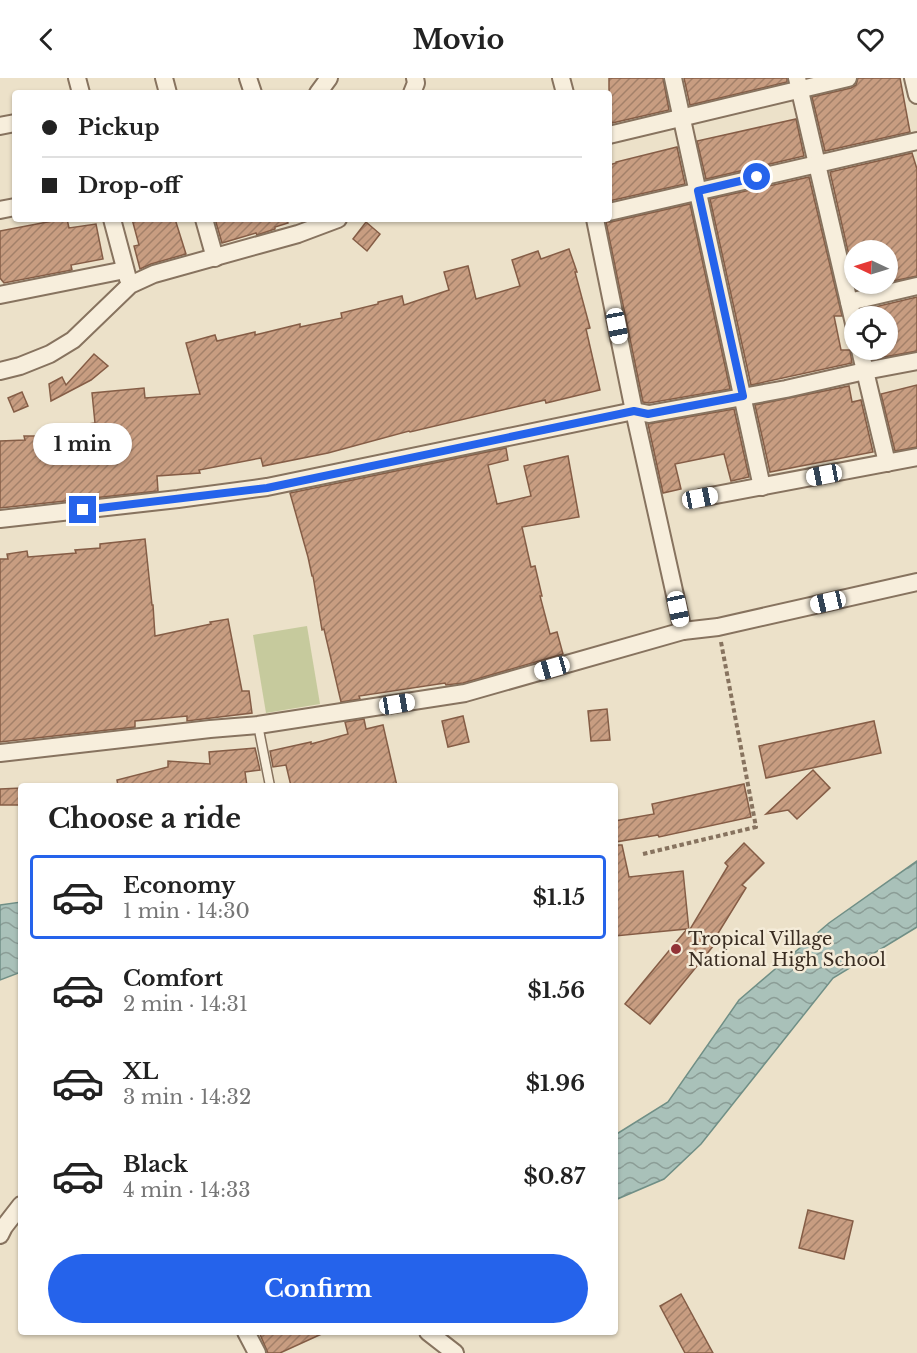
<!DOCTYPE html>
<html lang="en">
<head>
<meta charset="utf-8">
<style>
	:root { --surface:#fff; --page:#f2f2f2; --text:#222; --muted:#767676; --line:#e0e0e0; --accent:#2563eb }
	body { margin:0; font-family:"Libre Baskerville",serif; background:var(--page); color:var(--text); height:100vh; display:flex; flex-direction:column; font-size:22px; white-space:nowrap }
	* { box-sizing:border-box; margin:0 }
	p { font-size:20px; color:var(--muted) }
	.icon { flex:none; width:33px; height:33px; fill:none; stroke:currentColor; stroke-width:2; stroke-linecap:round; stroke-linejoin:round }
	.map { position:relative; flex:1; overflow:hidden }
	.details { position:absolute; left:18px; top:705px; width:600px; height:552px; display:flex; flex-direction:column; background:var(--surface); border-radius:6px; box-shadow:0 2px 4px #0004 }
	.details>* { flex:none }
	.guide { position:absolute; left:12px; top:12px; width:600px; height:132px; border-radius:6px; box-shadow:0 2px 4px #0004; display:grid; align-content:center; height:132px; padding:0 30px; background:var(--surface) }
	.needle { width:39px; rotate:274deg }
	.buttons { position:absolute; left:844px; top:162px; display:grid; gap:12px }
	.buttons a { display:grid; place-items:center; width:54px; height:54px; border-radius:50%; background:var(--surface); box-shadow:0 2px 4px #0004; font-size:30px }
	.end { position:absolute; width:27px; height:27px; margin:-14px; border:8px solid #2563eb; background:#fff; box-shadow:0 0 0 3px #fff }
	.from { border-radius:50% }
	.bubble { position:absolute; height:42px; border-radius:21px; background:var(--surface); box-shadow:0 2px 4px #0004; font-size:20px; font-weight:700; line-height:42px; text-align:center }
	.car { position:absolute; width:18px; height:36px; margin:-18px -9px; border-radius:8px; box-shadow:0 0 4px 2px #0007; background:linear-gradient(#fff 24%,#345 0 40%,#fff 0 76%,#345 0 86%,#fff 0) }
	.guide b { display:flex; align-items:center; gap:21px; height:57px; font-size:22px }
	.guide b+b { border-top:2px solid var(--line) }
	.guide i { width:15px; height:15px; background:var(--text) }
	ul { padding:0; list-style:none }
	li { display:flex; align-items:center; gap:18px; height:84px; margin:0 12px 9px; padding:0 18px; border:3px solid transparent; border-radius:6px }
	li div { flex:1 }
	li b { display:block; font-size:22px }
	li em { font-style:normal; font-weight:700 }
	li.selected { border-color:var(--accent) }
	li>.icon { width:54px; height:54px; stroke-width:1.5 }
	h2 { padding:0 30px; font-size:27px; line-height:72px }
	.button { display:flex; gap:12px; margin-top:auto; padding:12px 30px }
	.button a { flex:1; height:69px; border-radius:36px; background:var(--accent); color:#fff; font-size:24px; font-weight:700; line-height:69px; text-align:center }
	header { display:flex; justify-content:space-between; align-items:center; height:78px; padding:0 30px; background:var(--surface); font-size:27px; font-weight:700 }
	.map>svg:first-child { display:block }
</style>
</head>
<body>
<header><svg class="icon" aria-label="back" viewBox="0 0 24 24"><path d="M15 5l-7 7 7 7"/></svg>Movio<svg class="icon" aria-label="heart" viewBox="0 0 24 24"><path d="M12 20l-8-8c-3-5 5-10 8-4 3-6 11-1 8 4z"/></svg></header>
<div class="map">
<svg width="917" height="1275" viewBox="0 0 917 1275">
	<defs>
		<pattern id="water-waves" width="16" height="10" patternUnits="userSpaceOnUse" patternTransform="scale(1.5)"><rect width="16" height="10" fill="#a9c1b9"/><path d="M0 5q4-4 8 0t8 0" fill="none" stroke="#8b9d96"/></pattern>
		<pattern id="building-hatch" width="6" height="6" patternUnits="userSpaceOnUse" patternTransform="scale(1.5)"><rect width="6" height="6" fill="#c89d81"/><path d="M-1 1l2-2M0 6l6-6M5 7l2-2" fill="none" stroke="#a38069"/></pattern>
	</defs>
	<rect width="100%" height="100%" fill="#ece1c9"/>
	<path fill="#c6ca9d" d="M307,548L320,626L266,635L253,557Z"/>
	<g fill="url(#water-waves)" stroke="#708f86" stroke-width="1.5">
		<path d="M917,783V849L833,900L701,1066L664,1101L615,1122V1057L668,1024L739,922L829,845Z"/>
		<path d="M21,824V894L0,902V827Z"/>
	</g>
	<g fill="url(#building-hatch)" stroke="#855d46" stroke-width="1.5">
		<path d="M609,0H663L669,32L612,45L609,33Z"/>
		<path d="M684,0H787V4L690,27Z"/>
		<path d="M858,0H900L910,54L825,73L812,19L851,10L856,7Z"/>
		<path d="M796,41L804,78L706,101L697,63Z"/>
		<path d="M677,69L685,106L609,123V87L616,85V84Z"/>
		<path d="M912,75L917,91V198L888,204V172H855V204L830,94Z"/>
		<path d="M809,99L842,238H834L841,272H850L852,285L751,307L710,121Z"/>
		<path d="M690,126L730,311L649,325L643,324L606,144H611Z"/>
		<path d="M63,141H67L69,150L96,146L103,181L71,187L72,192L4,205L0,200V153Z"/>
		<path d="M132,141H175L186,176L151,186L140,191L134,168L139,167Z"/>
		<path d="M215,141H287L288,145L275,149V151L257,157L256,155L222,165Z"/>
		<path d="M366,144L380,156L367,173L353,161Z"/>
		<path d="M569,171L577,194H575L590,250L586,251L600,312L546,325L545,322L410,354L409,353L328,375L263,388L261,380L199,392L200,395L157,398L158,413L0,430V363L25,362L24,358H56L55,351L95,345L92,315L144,310L145,320L200,316L186,265L215,257L217,263L255,254V257L300,246V249L342,240L341,235L378,226V224L402,218L404,227L449,212L444,194L468,188L476,221L520,208L512,182L538,173L541,181Z"/>
		<path d="M855,206H882L857,211Z"/>
		<path d="M917,219V273L873,281L871,272H888V238H863L862,232Z"/>
		<path d="M94,276L108,288L91,302L51,323L49,306L62,299L66,307Z"/>
		<path d="M917,307V369L895,373L881,316Z"/>
		<path d="M849,308L852,324L861,322L873,374L770,394L755,327Z"/>
		<path d="M22,314L28,328L14,334L8,320Z"/>
		<path d="M734,331L749,399L731,403L724,376L675,386L681,411L663,415L648,346Z"/>
		<path d="M506,370L508,382L488,387L497,426L531,418L524,388L568,378L579,439L522,449L531,489L535,488L542,518H540L550,556L557,554L563,576L463,605L446,607L445,605L359,618L360,621L341,624L324,551L322,552L313,498H312L308,479L290,415Z"/>
		<path d="M145,461L152,527H153L155,558L211,546L210,544L228,541L242,613H249L252,635L187,643V638L135,643V649L0,664V481H8L7,476L27,473L28,479L76,475L75,472L100,470V466Z"/>
		<path d="M607,631L610,662L591,663L588,633Z"/>
		<path d="M463,638L469,664L448,669L442,643Z"/>
		<path d="M364,641L366,651L383,647L397,708H291L286,687L273,689L270,673L311,664V666L348,656L345,644Z"/>
		<path d="M874,643L881,675L766,700L759,668Z"/>
		<path d="M255,670L260,692L245,694L247,708H118L117,702L168,689V683L210,686L209,674Z"/>
		<path d="M813,692L830,710L797,741L788,732L766,736Z"/>
		<path d="M744,706L751,739L659,759L658,757L615,764V743L654,736L652,726Z"/>
		<path d="M21,710V727H0V711Z"/>
		<path d="M744,765L764,785L742,807L746,810L712,865L714,867L650,946L625,926L687,851L615,858V767H622L629,799L683,793L689,853L728,788L725,785Z"/>
		<path d="M808,1132L853,1143L844,1181L799,1170Z"/>
		<path d="M681,1216L713,1275H685L660,1228Z"/>
		<path d="M259,1254H326L280,1275H268Z"/>
	</g>
	<g fill="none" stroke-linecap="round" stroke-linejoin="round">
		<defs>
			<path id="lane" d="M258,647L270,708"/>
			<g id="street">
				<path d="M77,0L81,15"/>
				<path d="M164,0L168,15"/>
				<path d="M248,0L253,15"/>
				<path d="M561,0L565,15"/>
				<path d="M673,0L762,409"/>
				<path d="M797,0L855,250"/>
				<path d="M913,0L917,17"/>
				<path d="M318,15L329,0"/>
				<path d="M412,15L416,5L415,0"/>
				<path d="M0,48L15,45"/>
				<path d="M609,57L848,0"/>
				<path d="M0,132L15,129"/>
				<path d="M609,134L917,63"/>
				<path d="M112,141L128,201"/>
				<path d="M204,141L215,180"/>
				<path d="M595,141L634,333L683,553"/>
				<path d="M0,217L125,192"/>
				<path d="M849,224L917,208"/>
				<path d="M860,272L887,385"/>
				<path d="M0,293L20,288L50,276L73,262L130,207L154,196L298,156L338,141"/>
				<path d="M700,420L917,379"/>
				<path d="M0,441L178,421L267,409L634,333L649,336L786,311L865,293L917,283"/>
				<path d="M0,675L210,651L258,647L465,615L683,553L718,549L917,504"/>
				<path d="M0,1157L4,1149L21,1127"/>
				<path d="M246,1254L257,1275"/>
				<path d="M428,1254L455,1275"/>
			</g>
		</defs>
		<use href="#lane" stroke="#87735f" stroke-width="11"/>
		<use href="#street" stroke="#87735f" stroke-width="20"/>
		<path stroke="#87735f" stroke-width="4" stroke-dasharray="4.5 3" stroke-linecap="butt" d="M643,776L756,749L721,564"/>
		<use href="#lane" stroke="#f7eedc" stroke-width="8"/>
		<use href="#street" stroke="#f7eedc" stroke-width="16"/>
	</g>
	<g fill="none" stroke-linecap="round" stroke-linejoin="round">
		<path stroke="#2563eb" stroke-width="8" d="M83,432L267,410L634,333L648,336L743,318L698,113L757,99"/>
	</g>
	<circle fill="#923236" stroke="#f4ebd8" stroke-width="2" cx="676" cy="871" r="6"/>
	<g text-anchor="middle" stroke-width="5" stroke-linejoin="round" paint-order="stroke">
		<g font-size="18" fill="#392c21" stroke="#f4ebd8" text-anchor="start">
			<text x="688" y="867">Tropical Village<tspan x="688" dy="21">National High School</tspan></text>
		</g>
	</g>
</svg>
<div class="buttons">
<a><svg class="needle" viewBox="-14 -14 28 28"><path d="M0-13l5 13h-10z" fill="#e53935"/><path d="M0 13l5-13h-10z" fill="#767676"/></svg></a>
<a><svg class="icon" aria-label="locate" viewBox="0 0 24 24"><circle cx="12" cy="12" r="6"/><path d="M12 2v4M12 18v4M2 12h4M18 12h4"/></svg></a>
</div>
<i class="end from" style="left:757px;top:99px"></i>
<i class="end" style="left:83px;top:432px"></i>
<div class="bubble" style="left:33px;top:345px;width:99px">1 min</div>
<i class="car" style="left:617px;top:248px;rotate:169deg"></i>
<i class="car" style="left:824px;top:397px;rotate:259deg"></i>
<i class="car" style="left:700px;top:420px;rotate:79deg"></i>
<i class="car" style="left:828px;top:524px;rotate:257deg"></i>
<i class="car" style="left:678px;top:531px;rotate:168deg"></i>
<i class="car" style="left:552px;top:590px;rotate:254deg"></i>
<i class="car" style="left:397px;top:626px;rotate:81deg"></i>
<div class="guide">
<b><i class="from"></i>Pickup</b>
<b><i></i>Drop-off</b>
</div>
<section class="details">
<h2>Choose a ride</h2>
<ul>
<li class="selected"><svg class="icon" aria-label="car" viewBox="0 0 24 24"><path d="M5 17H2v-5l4-1 3-4h7l3 4 3 1v5h-3M9 17h6M6 11h13"/><circle cx="7" cy="17" r="2"/><circle cx="17" cy="17" r="2"/></svg><div><b>Economy</b><p>1 min · 14:30</p></div><em>$1.15</em></li>
<li><svg class="icon" aria-label="car" viewBox="0 0 24 24"><path d="M5 17H2v-5l4-1 3-4h7l3 4 3 1v5h-3M9 17h6M6 11h13"/><circle cx="7" cy="17" r="2"/><circle cx="17" cy="17" r="2"/></svg><div><b>Comfort</b><p>2 min · 14:31</p></div><em>$1.56</em></li>
<li><svg class="icon" aria-label="car" viewBox="0 0 24 24"><path d="M5 17H2v-5l4-1 3-4h7l3 4 3 1v5h-3M9 17h6M6 11h13"/><circle cx="7" cy="17" r="2"/><circle cx="17" cy="17" r="2"/></svg><div><b>XL</b><p>3 min · 14:32</p></div><em>$1.96</em></li>
<li><svg class="icon" aria-label="car" viewBox="0 0 24 24"><path d="M5 17H2v-5l4-1 3-4h7l3 4 3 1v5h-3M9 17h6M6 11h13"/><circle cx="7" cy="17" r="2"/><circle cx="17" cy="17" r="2"/></svg><div><b>Black</b><p>4 min · 14:33</p></div><em>$0.87</em></li>
</ul>
<div class="button"><a>Confirm</a></div>
</section>
</div>
</body>
</html>
